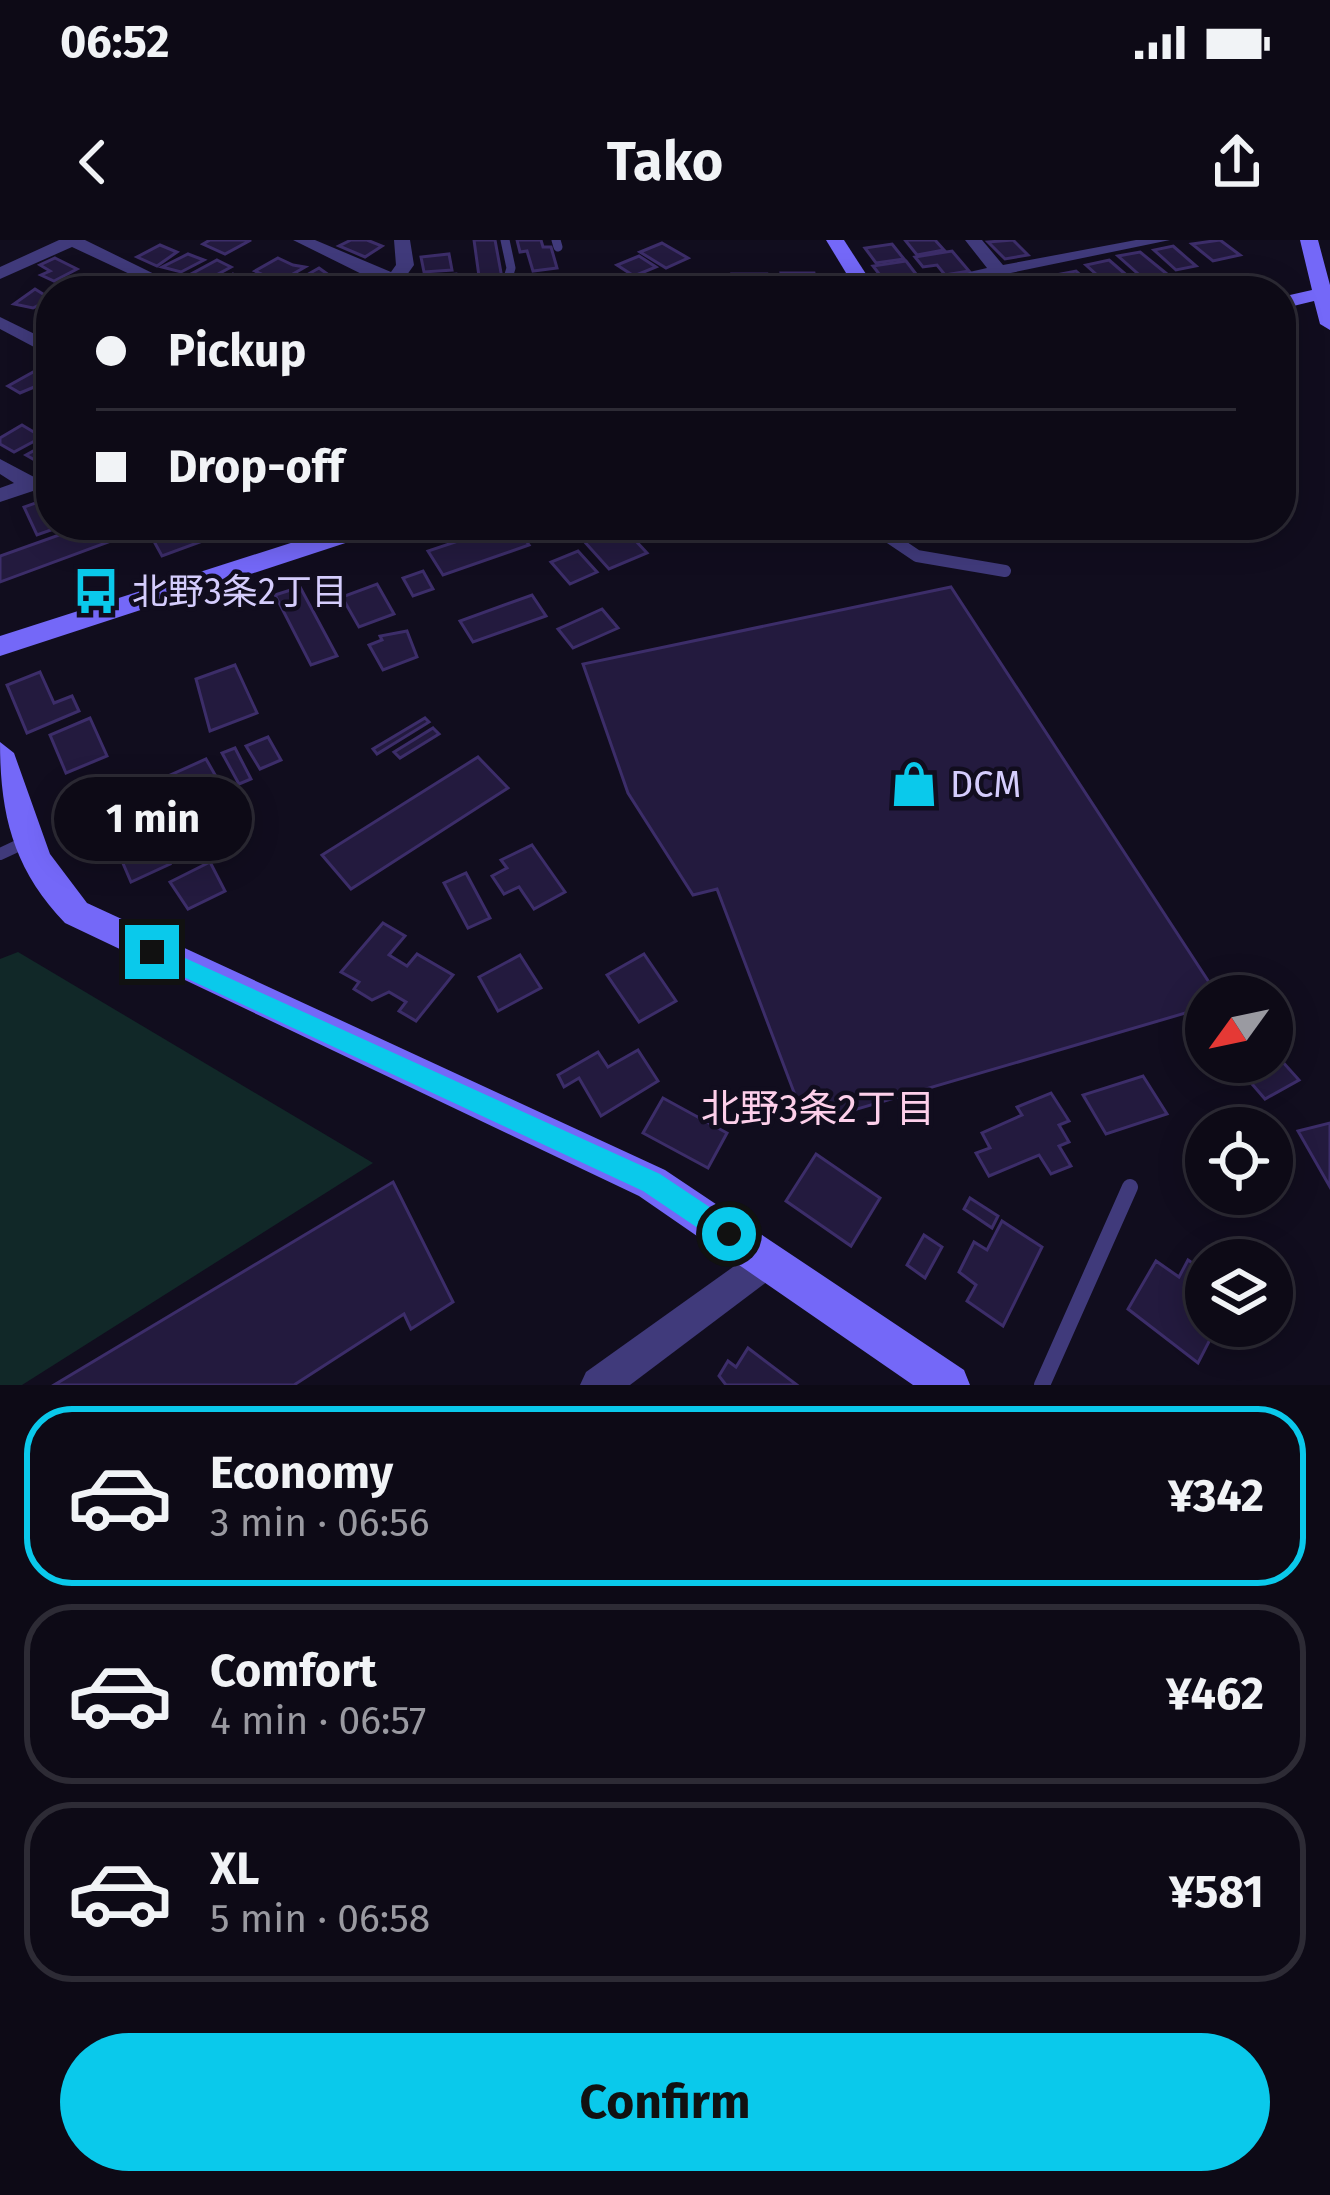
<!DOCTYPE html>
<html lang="en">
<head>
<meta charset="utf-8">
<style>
	:root { --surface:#0d0a16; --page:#1b1823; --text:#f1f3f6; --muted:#9a9aa1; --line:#2d2b35; --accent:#0ac9eb }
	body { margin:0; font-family:"Fira Sans","Noto Sans JP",sans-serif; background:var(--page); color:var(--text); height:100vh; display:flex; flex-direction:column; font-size:45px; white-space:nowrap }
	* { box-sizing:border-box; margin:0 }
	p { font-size:39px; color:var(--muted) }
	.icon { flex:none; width:66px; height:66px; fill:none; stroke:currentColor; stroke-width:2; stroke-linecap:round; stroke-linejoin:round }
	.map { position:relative; height:1145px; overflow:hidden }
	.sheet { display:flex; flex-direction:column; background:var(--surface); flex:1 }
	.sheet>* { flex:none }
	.top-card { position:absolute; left:36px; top:36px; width:1260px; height:264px; border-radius:48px; box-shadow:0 6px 30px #0003,0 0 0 3px var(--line); display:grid; align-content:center; height:264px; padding:0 60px; background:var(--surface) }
	.needle { width:78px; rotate:237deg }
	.fabs { position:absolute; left:1185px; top:735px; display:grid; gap:24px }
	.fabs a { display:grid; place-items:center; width:108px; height:108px; border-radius:50%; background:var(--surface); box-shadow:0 6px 30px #0003,0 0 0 3px var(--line); font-size:60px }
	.end { position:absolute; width:54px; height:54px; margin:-27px; border:15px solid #0ac9eb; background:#111; box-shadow:0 0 0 6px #111 }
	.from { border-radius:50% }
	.bubble { position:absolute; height:84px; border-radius:42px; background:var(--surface); box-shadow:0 6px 30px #0003,0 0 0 3px var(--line); font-size:39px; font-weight:700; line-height:84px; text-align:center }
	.top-card b { display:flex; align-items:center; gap:42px; height:114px; font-size:45px }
	.top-card b+b { border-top:3px solid var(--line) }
	.top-card i { width:30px; height:30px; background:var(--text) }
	ul { padding:21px 0 0; list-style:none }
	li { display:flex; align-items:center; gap:36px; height:180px; margin:0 24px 18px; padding:0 36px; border:6px solid var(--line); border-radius:48px }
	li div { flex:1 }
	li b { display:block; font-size:45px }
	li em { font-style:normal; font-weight:700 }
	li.on { border-color:var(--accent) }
	li>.icon { width:108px; height:108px; stroke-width:1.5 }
	.primary-button { display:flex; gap:24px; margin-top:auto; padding:24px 60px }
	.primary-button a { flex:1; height:138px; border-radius:72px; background:var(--accent); color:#111; font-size:48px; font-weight:700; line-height:138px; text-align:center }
	.status { display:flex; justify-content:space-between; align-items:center; height:84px; padding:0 60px; background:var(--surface); direction:ltr }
	.status svg { height:33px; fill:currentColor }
	header { display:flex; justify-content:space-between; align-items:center; height:156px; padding:0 60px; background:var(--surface); font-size:54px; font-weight:700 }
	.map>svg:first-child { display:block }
</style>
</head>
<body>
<div class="status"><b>06:52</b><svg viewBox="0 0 49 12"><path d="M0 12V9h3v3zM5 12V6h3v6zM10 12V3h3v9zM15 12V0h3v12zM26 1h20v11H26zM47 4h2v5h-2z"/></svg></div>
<header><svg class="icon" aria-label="back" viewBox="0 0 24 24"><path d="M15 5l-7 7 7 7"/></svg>Tako<svg class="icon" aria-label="share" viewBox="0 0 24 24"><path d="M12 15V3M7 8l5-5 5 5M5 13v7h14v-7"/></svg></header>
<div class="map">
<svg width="1330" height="1145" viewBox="0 0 1330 1145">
	<rect width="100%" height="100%" fill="#110d1e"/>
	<path fill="#112828" d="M18,712L373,923L22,1145H0V719Z"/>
	<g fill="#231a3e" stroke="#3c2d69" stroke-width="3">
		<path d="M210,0H251L225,14L203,4Z"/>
		<path d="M351,0H367L382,6L365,17L339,6Z"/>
		<path d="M474,0H495L502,38L495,41L497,51H481Z"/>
		<path d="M517,0H541L543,7H551L557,28L533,31L527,11L520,12Z"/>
		<path d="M905,0H935L944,10L917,15Z"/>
		<path d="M1013,0L1028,15L1005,19L988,2Z"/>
		<path d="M1220,0L1240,15L1213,21L1192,4Z"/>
		<path d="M662,3L688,18L666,28L640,12Z"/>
		<path d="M892,4L904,19L876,23L865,8Z"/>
		<path d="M160,5L177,12L157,26L137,17Z"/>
		<path d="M1173,6L1196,26L1176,30L1154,10Z"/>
		<path d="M952,11L969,31L945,35L937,25L923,27L915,17Z"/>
		<path d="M1140,12L1167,34L1144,39L1118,16Z"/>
		<path d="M188,14L204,20L181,32L162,27Z"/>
		<path d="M449,14L452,30L424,32L421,17Z"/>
		<path d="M639,16L656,27L634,36L617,25Z"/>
		<path d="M55,18L77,29L54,41L41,35L50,31L40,25Z"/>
		<path d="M278,18L293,25L305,27L279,42L255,31Z"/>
		<path d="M217,20L231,27L207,40L193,33Z"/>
		<path d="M1109,20L1131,39L1107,44L1086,25Z"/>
		<path d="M906,21L919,38L886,43L873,26Z"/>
		<path d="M319,28L340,43L326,51L291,44Z"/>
		<path d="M1076,31L1094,47L1068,51L1051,36Z"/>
		<path d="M781,33H814L816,44H783Z"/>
		<path d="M233,34L248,41L229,51H207Z"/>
		<path d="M456,34L458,51H424L422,37Z"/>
		<path d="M732,34H767L769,44L734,43Z"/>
		<path d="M88,35L106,44L92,51L64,47Z"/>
		<path d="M1183,35L1203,51H1172L1159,39Z"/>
		<path d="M1042,36L1057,51H1023L1014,42Z"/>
		<path d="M35,49L51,59L33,68L14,64Z"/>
		<path d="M35,131L44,136L51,132V140L20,153L8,146Z"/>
		<path d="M22,185L42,197L14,212L0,204V198Z"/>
		<path d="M51,201V222L45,226L26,215Z"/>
		<path d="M44,260L51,262V285H65L37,295L24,267Z"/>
		<path d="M87,285H116L122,297L0,342V316Z"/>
		<path d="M145,285H246L162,316Z"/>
		<path d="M506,285H515L529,305L443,335L428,311Z"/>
		<path d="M621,285L647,313L609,329L582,299Z"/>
		<path d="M890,285H945L904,300Z"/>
		<path d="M578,311L597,332L570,344L551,322Z"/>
		<path d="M423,331L433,349L413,356L403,338Z"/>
		<path d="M377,344L394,374L359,387L342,357Z"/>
		<path d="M300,347L337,416L311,425L275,355Z"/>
		<path d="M951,347L1218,756H1206V767L806,884L717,649L693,655L628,553L583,424Z"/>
		<path d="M532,355L546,376L473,402L460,381Z"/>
		<path d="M602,369L618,388L573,408L558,389Z"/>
		<path d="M407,391L417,417L383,430L369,405L382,400L380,396Z"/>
		<path d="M235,425L257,473L210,491L196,439Z"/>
		<path d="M40,432L54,463L72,456L79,471L27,493L7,445Z"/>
		<path d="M90,478L107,516L66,533L50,495Z"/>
		<path d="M425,478L429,482L377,514L373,509Z"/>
		<path d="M433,488L439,494L400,518L394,512Z"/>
		<path d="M268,497L281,520L260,529L246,506Z"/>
		<path d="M235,508L251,539L239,544L222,513Z"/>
		<path d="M478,517L508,548L351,649L322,615Z"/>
		<path d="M206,519L218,540L80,602L70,580Z"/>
		<path d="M150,583L170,624L131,642L113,600Z"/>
		<path d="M532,605L565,652L534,669L519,647L504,654L492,636L507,628L501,620Z"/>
		<path d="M210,622L225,651L188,669L170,642Z"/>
		<path d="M466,633L490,678L468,688L444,643Z"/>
		<path d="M383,683L405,696L389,715L407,726L417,714L453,735L416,781L399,771L406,762L389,752L372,760L354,749L359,742L341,732Z"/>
		<path d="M644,714L676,761L639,782L607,735Z"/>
		<path d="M520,715L541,748L498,771L479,737Z"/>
		<path d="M638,810L658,841L601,876L579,838L564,847L558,835L598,812L608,827Z"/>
		<path d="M1272,810L1299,840L1265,859L1233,822H1272Z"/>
		<path d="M1143,836L1167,874L1106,894L1083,855Z"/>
		<path d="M1051,853L1069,881L1059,885L1069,902L1059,906L1071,926L1051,934L1039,915L989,936L976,913L990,908L982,893L1022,875L1017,867Z"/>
		<path d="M663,858L727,893L708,928L643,893Z"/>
		<path d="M1330,883V947L1298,891Z"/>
		<path d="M816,914L880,958L851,1006L786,961Z"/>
		<path d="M393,942L453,1062L411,1089L404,1074L294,1145H54Z"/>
		<path d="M970,958L998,976L992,988L964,969Z"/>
		<path d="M1002,981L1042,1007L1003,1086L967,1061L976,1045L959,1032L974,1002L987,1010Z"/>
		<path d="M924,995L942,1007L925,1038L907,1025Z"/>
		<path d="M1188,1020L1206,1032V1086H1217L1198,1123L1128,1069L1156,1021L1179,1037Z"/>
		<path d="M748,1108L797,1145H726L719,1136L728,1121L736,1127Z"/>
	</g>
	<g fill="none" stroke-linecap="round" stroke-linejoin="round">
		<g stroke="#403a7b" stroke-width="9">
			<path d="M556,0L558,7"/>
			<path d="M504,51L511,28L505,0"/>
		</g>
		<g stroke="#403a7b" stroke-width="12">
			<path d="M871,285L917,316L1005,331"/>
			<path d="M0,614L28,601"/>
		</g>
		<path stroke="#403a7b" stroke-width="16" d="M1042,1145L1130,947"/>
		<g fill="#403a7b" fill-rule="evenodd">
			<path d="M59,0H85L189,51H166L72,7L0,39V27Z"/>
			<path d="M293,0H315L391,32L396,25L394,0H410L414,25L404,39L416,51H396Z"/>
			<path d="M965,0H982L1003,25L1136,0H1170L923,51H886L987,28Z"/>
			<path d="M0,77L51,102V116L0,89Z"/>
			<path d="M0,219L34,237L51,231V245L0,262V248L14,243L0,234Z"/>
			<path d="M768,1002L780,1008L786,1020L780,1032L630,1145H580L586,1132Z"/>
		</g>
		<g fill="#7468f8" fill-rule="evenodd">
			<path d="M826,0H844L877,51H857Z"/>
			<path d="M1300,0H1318L1330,45V90L1320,84L1314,61L1281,69V57L1312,50Z"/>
			<path d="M347,285H385L382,291L0,416V396Z"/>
			<path d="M0,502L14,513L50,614L87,663L665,930L964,1130L970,1145H913L639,956L65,683C13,629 0,574 0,502Z"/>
		</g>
	</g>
	<path fill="#0ac9eb" d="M152,703L660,934L738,986V1003H720L643,951L145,719L142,712Z"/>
	<defs>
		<symbol id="bus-bare" viewBox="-9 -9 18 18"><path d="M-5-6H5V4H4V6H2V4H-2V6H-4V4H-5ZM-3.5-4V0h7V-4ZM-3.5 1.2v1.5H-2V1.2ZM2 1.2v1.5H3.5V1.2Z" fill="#0ac9eb" stroke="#110d1e" stroke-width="2.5" paint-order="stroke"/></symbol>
		<symbol id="shop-bare" viewBox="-9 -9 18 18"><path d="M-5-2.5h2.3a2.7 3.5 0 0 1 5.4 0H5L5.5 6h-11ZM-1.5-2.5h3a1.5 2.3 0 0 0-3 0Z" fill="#0ac9eb" stroke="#110d1e" stroke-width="2.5" paint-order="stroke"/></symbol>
	</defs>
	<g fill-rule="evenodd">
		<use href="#bus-bare" x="63" y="318" width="66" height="66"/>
		<use href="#shop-bare" x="881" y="511" width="66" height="66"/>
	</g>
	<g text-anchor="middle" stroke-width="9" stroke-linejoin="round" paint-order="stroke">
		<g font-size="36" fill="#d5cdfd" stroke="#110d1e" text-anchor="start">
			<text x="132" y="364">北野3条2丁目</text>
			<text x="950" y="557">DCM</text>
		</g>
		<g font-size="39" fill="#fdcfea" stroke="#110d1e">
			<text x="818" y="882">北野3条2丁目</text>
		</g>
	</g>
</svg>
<div class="fabs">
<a><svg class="needle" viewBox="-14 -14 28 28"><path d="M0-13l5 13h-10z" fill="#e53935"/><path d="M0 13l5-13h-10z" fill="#9a9aa1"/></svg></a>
<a><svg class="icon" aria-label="locate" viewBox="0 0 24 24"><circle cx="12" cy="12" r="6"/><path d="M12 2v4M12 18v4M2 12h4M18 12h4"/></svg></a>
<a><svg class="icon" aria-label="layers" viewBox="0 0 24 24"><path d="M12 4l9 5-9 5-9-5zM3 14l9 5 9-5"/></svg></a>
</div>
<i class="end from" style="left:729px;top:994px"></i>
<i class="end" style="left:152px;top:712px"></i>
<div class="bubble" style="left:54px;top:537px;width:198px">1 min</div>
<div class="top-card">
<b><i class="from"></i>Pickup</b>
<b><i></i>Drop-off</b>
</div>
</div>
<section class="sheet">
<ul>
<li class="on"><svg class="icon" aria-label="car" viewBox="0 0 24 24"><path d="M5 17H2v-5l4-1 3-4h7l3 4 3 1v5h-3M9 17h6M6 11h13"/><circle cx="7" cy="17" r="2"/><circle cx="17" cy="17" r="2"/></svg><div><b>Economy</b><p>3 min · 06:56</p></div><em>¥342</em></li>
<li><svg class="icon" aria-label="car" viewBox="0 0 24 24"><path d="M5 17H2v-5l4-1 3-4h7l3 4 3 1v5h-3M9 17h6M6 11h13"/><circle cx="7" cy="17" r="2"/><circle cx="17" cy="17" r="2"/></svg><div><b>Comfort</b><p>4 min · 06:57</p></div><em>¥462</em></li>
<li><svg class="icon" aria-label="car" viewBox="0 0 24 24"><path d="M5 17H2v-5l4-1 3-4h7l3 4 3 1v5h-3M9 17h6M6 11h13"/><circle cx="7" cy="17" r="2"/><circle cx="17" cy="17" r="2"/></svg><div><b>XL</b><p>5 min · 06:58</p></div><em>¥581</em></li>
</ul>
<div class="primary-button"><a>Confirm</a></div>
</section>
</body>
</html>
